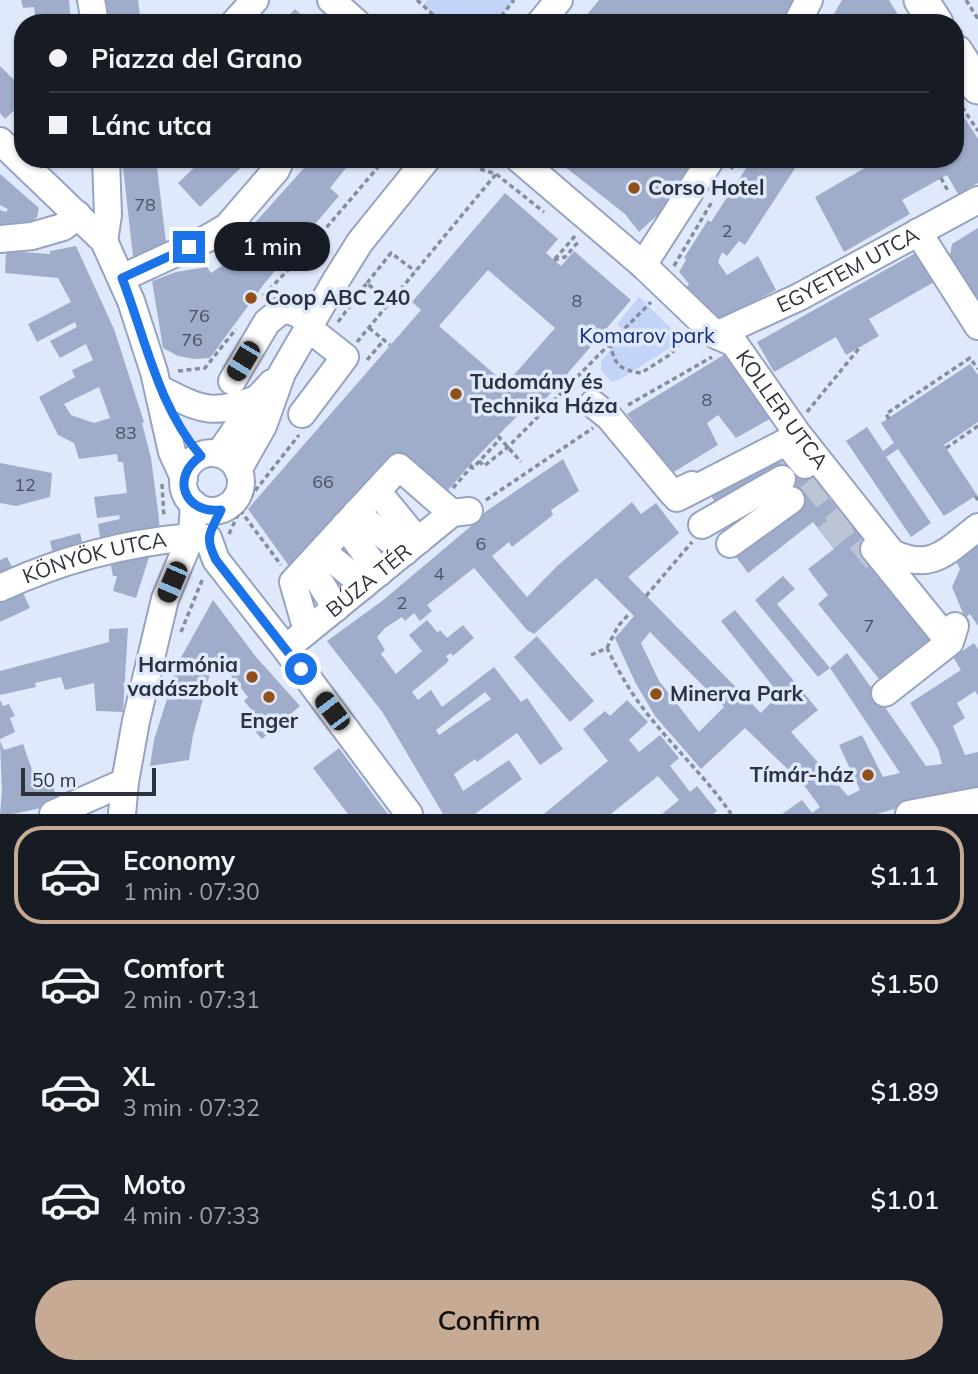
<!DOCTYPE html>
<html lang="en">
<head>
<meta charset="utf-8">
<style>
	:root { --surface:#171b24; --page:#242831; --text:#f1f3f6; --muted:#9ea1a6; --line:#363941; --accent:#c6aa93 }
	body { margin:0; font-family:Mulish,sans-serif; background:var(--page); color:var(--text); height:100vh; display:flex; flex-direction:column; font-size:26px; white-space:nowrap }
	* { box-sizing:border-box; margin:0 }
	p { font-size:23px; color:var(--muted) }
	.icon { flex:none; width:38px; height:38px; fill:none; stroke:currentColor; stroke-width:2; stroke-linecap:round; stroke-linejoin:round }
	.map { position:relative; height:814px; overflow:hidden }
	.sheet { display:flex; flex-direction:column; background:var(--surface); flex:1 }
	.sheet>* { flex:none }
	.banner { position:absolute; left:14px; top:14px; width:950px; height:154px; border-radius:28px; box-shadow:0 2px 5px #0004; display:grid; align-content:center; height:154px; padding:0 35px; background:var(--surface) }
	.scale { position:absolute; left:21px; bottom:18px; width:135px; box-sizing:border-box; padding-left:7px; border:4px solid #2d323e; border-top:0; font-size:19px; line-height:24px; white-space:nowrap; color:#2d323e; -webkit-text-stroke:5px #e0e9fc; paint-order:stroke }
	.end { position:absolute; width:32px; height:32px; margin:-16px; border:9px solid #1a73e8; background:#fff; box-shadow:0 0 0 4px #fff }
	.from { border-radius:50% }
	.bubble { position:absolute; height:49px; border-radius:24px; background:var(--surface); box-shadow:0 2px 5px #0004; font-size:23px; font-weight:600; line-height:49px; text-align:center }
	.car { position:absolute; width:21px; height:42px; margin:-21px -10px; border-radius:9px; box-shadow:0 0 5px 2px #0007; background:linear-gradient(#222 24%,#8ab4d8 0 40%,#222 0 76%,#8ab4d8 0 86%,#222 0) }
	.banner b { display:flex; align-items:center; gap:24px; height:66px; font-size:26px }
	.banner b+b { border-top:2px solid var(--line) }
	.banner i { width:18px; height:18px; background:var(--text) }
	ul { padding:12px 0 0; list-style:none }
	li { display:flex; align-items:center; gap:21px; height:98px; margin:0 14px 10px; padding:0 21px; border:4px solid transparent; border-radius:28px }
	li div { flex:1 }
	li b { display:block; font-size:26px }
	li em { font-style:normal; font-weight:600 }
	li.selected { border-color:var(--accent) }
	li>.icon { width:63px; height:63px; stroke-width:1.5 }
	.primary-button { display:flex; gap:14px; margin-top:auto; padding:14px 35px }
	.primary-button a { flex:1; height:80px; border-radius:42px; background:var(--accent); color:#111; font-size:28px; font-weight:600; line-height:80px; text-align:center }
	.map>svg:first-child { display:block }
</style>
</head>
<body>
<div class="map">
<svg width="978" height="814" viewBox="0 0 978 814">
	<rect width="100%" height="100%" fill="#e0e9fc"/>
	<g fill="#c4d4f9">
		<path d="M427,0H514L496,23H440L423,5Z"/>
		<path d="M639,297L679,336L674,345L619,380L611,382L601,370V361L625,333L617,324Z"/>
	</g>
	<g fill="#9fadcb" fill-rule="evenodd">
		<path d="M21,0H69L71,23H36L34,7L23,8Z"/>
		<path d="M103,0H138L141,23H106Z"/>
		<path d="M599,0H797L785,23H580Z"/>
		<path d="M842,0H889L903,23H829Z"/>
		<path d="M295,9L311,23H282Z"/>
		<path d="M0,66L23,89V102L5,119L0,113Z"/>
		<path d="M956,104L978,139V183L958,194L947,175L902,200L910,214L844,252L815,197L880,159H956Z"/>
		<path d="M122,159H156L167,251L133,256Z"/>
		<path d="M203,159H250L200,207L178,183Z"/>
		<path d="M305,159H353L330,188L339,196L264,284L210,358L195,359L178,356L163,348L152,281L176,272L207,267L211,273L229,261L224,257L305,167L301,164Z"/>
		<path d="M555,159H695L664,209L639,232L625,214Z"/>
		<path d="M752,159H801L745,245L739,241L727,256L722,252L718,262L727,275L758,256L776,290L720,319L712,311L709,314L686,288L689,284L679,272L686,260L684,258L708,220L711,222Z"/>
		<path d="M0,174L39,208L37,217L26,228L0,234V210L6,212L8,209L0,205Z"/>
		<path d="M505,193L558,239L546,253L561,266L574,251L631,300L536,410L529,404L473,461L444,495L399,456L294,573L248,509L421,310L412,302ZM488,270L555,328L506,384L439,326Z"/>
		<path d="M978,228V304L949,261L952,244Z"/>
		<path d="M76,246L114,329L144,422L142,423L151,458L159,519L160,538L102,550L98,524L120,519L119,515L97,518L94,497L127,493L123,462H118L117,454L79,459L74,443L58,435L39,397L75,377L72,370L93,360L86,344L60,358L50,341L77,327L75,322L37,342L28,324L71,302L58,278L5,273L6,251L50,254V251ZM99,387L110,418L94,423L71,415L64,404Z"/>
		<path d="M919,251L936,281L869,319L879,336L846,355L836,337L774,372L757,342Z"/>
		<path d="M727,353L775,416L736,438L718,415L707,423L718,445L672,473L627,414Z"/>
		<path d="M970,364L978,375V422L944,445L977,495L944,516L898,449L886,457L931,523L911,537L846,441L867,427L883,451L894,443L881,423Z"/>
		<path d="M786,445L943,638L884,685L818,604L828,595L808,569L834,549L813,522L748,573L731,550L794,504L718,508L706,486Z"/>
		<path d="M563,459L579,491L551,510L553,515L512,547L509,542L492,556L527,597L557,566L632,502L641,514L656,503L679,533L628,577L761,713L779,694L721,621L735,610L818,710L791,732L848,796L860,790L839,745L862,735L883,777L900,773L830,668L847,653L926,766L942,764L938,749L910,703L961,670L953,657L974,643L978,649V696L975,691L957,703L965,718L953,726L965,755L978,752V790L914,803L877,814H782L802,800L812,813L820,807L803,784L745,728L701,769L655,716L635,682L615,638L634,616L596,578L534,634L527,630L474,568L427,605L432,611L420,621L414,613L405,621L402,617L385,628L377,637L385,650L381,654L396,674L422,651L409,635L427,620L438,633L440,630L447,638L463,625L474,638L453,656L451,653L446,656L449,661L412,692L418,700L431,690L442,707L494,667L521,702L527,698L563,749L540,765L517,733L477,762L475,759L454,774L463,791L509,760L522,779L475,814H443L383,713L327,641L382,601L470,527L485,512ZM650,632L724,707L699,732L659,681L641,643ZM485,692L491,699L439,735L436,730Z"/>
		<path d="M0,463L52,473L50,497L16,506L0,503Z"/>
		<path d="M80,533L84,550L54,558L50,541Z"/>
		<path d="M978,542V626L970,614L965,618L952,587L960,569L955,559Z"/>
		<path d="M151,551L136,598L113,591L117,576H113L109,556Z"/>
		<path d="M7,557L16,575L0,583V560Z"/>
		<path d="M783,576L795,589L777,604L830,668L818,677L755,600Z"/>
		<path d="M20,586L30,608L0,622V596Z"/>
		<path d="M213,600L257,658L300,706L262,739L248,723L257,716L244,701L248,697L215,656L193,735L189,760L150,766L154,740L179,661Z"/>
		<path d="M128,628L123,712L96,711L94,683L65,690L61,677L35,683L36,687L0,695V671L109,642V629Z"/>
		<path d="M537,636L594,701L570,722L514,657Z"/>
		<path d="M0,700L3,706L9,704L15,716L10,718L15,732L0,739Z"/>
		<path d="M627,700L648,722L629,740L639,752L660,735L679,758L670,766L690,792L697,786L717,811L713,814H662L679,800L658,776L611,814H544L608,761L583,729L605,711L610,716Z"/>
		<path d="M0,741L4,750L23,744L38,787L52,784L59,804L13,814H0L2,792Z"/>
		<path d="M339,748L378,801L388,814H348L313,768Z"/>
	</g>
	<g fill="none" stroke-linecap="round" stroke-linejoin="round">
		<g stroke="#bcc4d6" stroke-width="26" stroke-dasharray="26 13" stroke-linecap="butt">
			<path d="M786,449L885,571"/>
			<path d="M826,538L850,519"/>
		</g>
		<defs>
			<g id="minor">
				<path d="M91,0L95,23"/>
				<path d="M331,0L357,23"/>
				<path d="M234,23L255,0"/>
				<path d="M540,23L559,0"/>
				<path d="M797,23L809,0"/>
				<path d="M0,141L104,241L131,301L154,372L172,452L184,478"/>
				<path id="s1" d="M519,159L643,265L716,335L734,343L797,433L892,553C932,572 947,551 978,527"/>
				<path d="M918,232L978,326"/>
				<path d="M0,239L32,236L63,227L78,215"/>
				<path d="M104,241L108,215L106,159"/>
				<path d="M643,265L711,159"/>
				<path d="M122,278L208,238L227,227L276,170L281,159"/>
				<path id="s2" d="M716,335L799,297L978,200"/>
				<path d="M232,381L267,322L282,310L292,311L312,321"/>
				<path d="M164,391C203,411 214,415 257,399"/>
				<path d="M593,404L609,417L673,494L692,485"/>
				<path d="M302,414L345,357L307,327"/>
				<circle cx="212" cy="482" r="29"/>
				<path d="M219,454L257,399L272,383"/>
				<path d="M238,470L263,426L282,373L335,282L360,242L427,159"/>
				<path d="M377,491L418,541"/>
				<path d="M677,498L786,442L805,465"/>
				<path d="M356,513L405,552"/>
				<path d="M345,525L379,573"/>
				<path d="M702,525L782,479"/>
				<path d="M208,538L216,560L286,649L409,814"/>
				<path d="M730,544L791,500"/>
				<path d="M874,549L947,639"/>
				<path d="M322,551L364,585"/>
				<path d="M309,565L336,608"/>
				<path id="s3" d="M0,588C60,560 125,543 191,537"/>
				<path d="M307,631L293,582L399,467L452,513L469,511"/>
				<path id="s4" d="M296,640L452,513"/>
				<path d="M885,693L950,642L955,626"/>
				<path d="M53,814L125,782"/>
				<path d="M122,814L125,782L136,721L165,599L192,534L194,504"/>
				<path d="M909,814L978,801"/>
			</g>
			<g id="major">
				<path d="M921,0L936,23"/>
				<path d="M956,52L978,87"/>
			</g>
		</defs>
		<use href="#minor" stroke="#96a3c1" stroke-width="30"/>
		<use href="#major" stroke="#96a3c1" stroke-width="37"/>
		<g stroke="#868d9c" stroke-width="3.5" stroke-dasharray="5 3.5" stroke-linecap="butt">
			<path d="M417,0L442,23"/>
			<path d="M966,0L978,19"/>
			<path d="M496,23L514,0"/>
			<path d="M962,107L978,131"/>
			<path d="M480,169L496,174L544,212"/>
			<path d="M731,169L737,159"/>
			<path d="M941,178L949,193"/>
			<path d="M555,259L575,236"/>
			<path d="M554,260L565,257L580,240"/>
			<path d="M674,266L713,200"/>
			<path d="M367,283L391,253L415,271"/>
			<path d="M263,296L309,248L385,159"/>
			<path d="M338,322L367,283L389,303"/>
			<path d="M369,328L390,345"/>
			<path d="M357,342L496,174"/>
			<path d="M610,343C615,366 619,369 641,373L671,354L682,341L681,332"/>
			<path d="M367,360L384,340"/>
			<path d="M178,371L205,368L236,329"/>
			<path d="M628,405L712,357"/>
			<path d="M807,412L861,346"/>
			<path d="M889,419L886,414L970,358L978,369"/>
			<path d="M498,436L521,462"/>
			<path d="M946,448L978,426"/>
			<path d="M479,461L484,466L508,447L651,302"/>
			<path d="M470,465L473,468L500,439"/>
			<path d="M162,484L164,518"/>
			<path d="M453,488L472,466"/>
			<path d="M975,496L978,500"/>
			<path d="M486,500L593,428"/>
			<path d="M240,510L281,565"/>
			<path d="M229,534L240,510L299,435"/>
			<path d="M646,596L692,542"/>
			<path d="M181,632L203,578"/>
			<path d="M607,648L618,626L630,613"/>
			<path d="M591,655L607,648C620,675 635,700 654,722C679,753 709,781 731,814"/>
		</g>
		<use href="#minor" stroke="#fff" stroke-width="26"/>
		<use href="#major" stroke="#fff" stroke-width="33"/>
	</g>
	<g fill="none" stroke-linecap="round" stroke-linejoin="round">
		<path stroke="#1a73e8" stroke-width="9" d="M189,247L122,278C145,337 158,407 201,456C170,477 184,514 221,510C210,533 204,536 216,560L301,669"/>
	</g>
	<g fill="#91501a" stroke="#e0e9fc" stroke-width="2.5">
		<circle cx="634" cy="188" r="7"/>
		<circle cx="251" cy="298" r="7"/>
		<circle cx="456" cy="394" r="7"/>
		<circle cx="252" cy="677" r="7"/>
		<circle cx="656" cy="694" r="7"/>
		<circle cx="269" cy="697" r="7"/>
		<circle cx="868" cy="775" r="7"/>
	</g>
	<g text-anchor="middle" stroke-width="7" stroke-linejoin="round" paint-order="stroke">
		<g font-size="18" fill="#4a5161">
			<text x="145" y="211">78</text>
			<text x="727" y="237">2</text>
			<text x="577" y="307">8</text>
			<text x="199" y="322">76</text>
			<text x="192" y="346">76</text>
			<text x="707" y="406">8</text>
			<text x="126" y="439">83</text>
			<text x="323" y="488">66</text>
			<text x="25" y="491">12</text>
			<text x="481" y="550">6</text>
			<text x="439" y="580">4</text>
			<text x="402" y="609">2</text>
			<text x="869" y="632">7</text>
		</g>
		<g font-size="21" font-weight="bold" fill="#2d323e" stroke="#e0e9fc" text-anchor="start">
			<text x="648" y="195">Corso Hotel</text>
			<text x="265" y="305">Coop ABC 240</text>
			<text x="470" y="389">Tudomány és<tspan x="470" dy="24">Technika Háza</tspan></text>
			<text x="238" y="672" text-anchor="end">Harmónia<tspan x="238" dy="24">vadászbolt</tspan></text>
			<text x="670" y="701">Minerva Park</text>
			<text x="269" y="728" text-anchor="middle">Enger</text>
			<text x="854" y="782" text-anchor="end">Tímár-ház</text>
		</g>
		<g font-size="21" fill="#2d323e" stroke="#e0e9fc">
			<text dy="7" stroke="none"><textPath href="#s2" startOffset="147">EGYETEM UTCA</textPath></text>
			<text dy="7" stroke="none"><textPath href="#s1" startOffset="366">KOLLER UTCA</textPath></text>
			<text dy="7" stroke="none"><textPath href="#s3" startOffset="100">KÖNYÖK UTCA</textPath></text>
			<text dy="7" stroke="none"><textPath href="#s4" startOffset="94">BÚZA TÉR</textPath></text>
		</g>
		<g font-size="21" fill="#152d7e" stroke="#e0e9fc">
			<text x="647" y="343">Komarov park</text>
		</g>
	</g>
</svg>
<div class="scale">50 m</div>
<i class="end from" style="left:301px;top:669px"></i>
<i class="end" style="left:189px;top:247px"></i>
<div class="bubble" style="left:214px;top:222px;width:116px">1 min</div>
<i class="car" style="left:243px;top:361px;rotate:211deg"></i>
<i class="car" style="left:172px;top:582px;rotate:203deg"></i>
<i class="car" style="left:332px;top:711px;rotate:323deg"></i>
<div class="banner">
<b><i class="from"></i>Piazza del Grano</b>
<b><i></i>Lánc utca</b>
</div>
</div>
<section class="sheet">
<ul>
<li class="selected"><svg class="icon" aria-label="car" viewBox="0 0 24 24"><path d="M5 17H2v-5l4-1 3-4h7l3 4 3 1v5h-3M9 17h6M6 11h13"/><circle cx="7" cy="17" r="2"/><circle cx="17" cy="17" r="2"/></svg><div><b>Economy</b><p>1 min · 07:30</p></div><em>$1.11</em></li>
<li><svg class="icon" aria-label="car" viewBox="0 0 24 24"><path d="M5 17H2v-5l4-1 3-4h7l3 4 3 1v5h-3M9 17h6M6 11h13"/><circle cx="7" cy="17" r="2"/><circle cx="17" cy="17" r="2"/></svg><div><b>Comfort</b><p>2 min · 07:31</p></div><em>$1.50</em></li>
<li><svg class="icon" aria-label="car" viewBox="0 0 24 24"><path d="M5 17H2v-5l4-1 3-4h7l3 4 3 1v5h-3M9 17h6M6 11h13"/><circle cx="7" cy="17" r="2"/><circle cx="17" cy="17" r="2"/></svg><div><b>XL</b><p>3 min · 07:32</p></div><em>$1.89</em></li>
<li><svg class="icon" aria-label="car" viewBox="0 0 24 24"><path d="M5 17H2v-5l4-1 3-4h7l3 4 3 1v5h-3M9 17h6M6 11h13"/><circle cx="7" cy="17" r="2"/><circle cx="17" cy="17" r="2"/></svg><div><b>Moto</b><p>4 min · 07:33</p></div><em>$1.01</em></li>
</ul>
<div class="primary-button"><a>Confirm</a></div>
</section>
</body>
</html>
